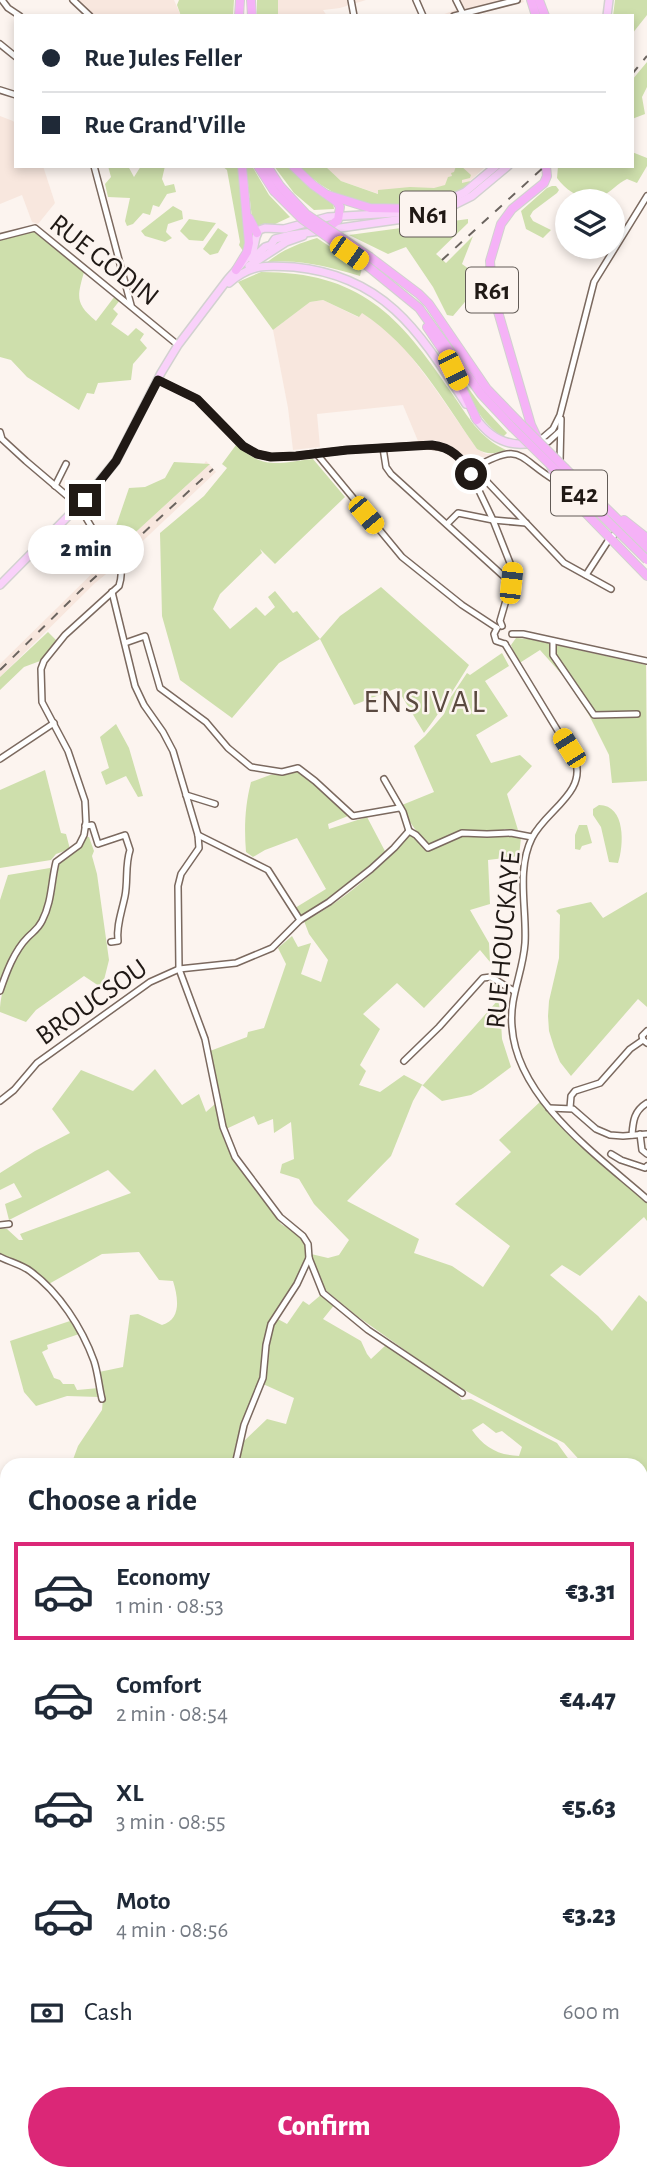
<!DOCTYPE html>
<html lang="en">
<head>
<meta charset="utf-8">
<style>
	:root { --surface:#fff; --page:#f6f6f7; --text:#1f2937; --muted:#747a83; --line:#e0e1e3; --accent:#db2777 }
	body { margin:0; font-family:"Alegreya Sans",sans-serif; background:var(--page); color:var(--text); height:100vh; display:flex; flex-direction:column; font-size:26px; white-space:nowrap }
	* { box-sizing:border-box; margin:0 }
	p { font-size:23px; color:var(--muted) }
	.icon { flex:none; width:38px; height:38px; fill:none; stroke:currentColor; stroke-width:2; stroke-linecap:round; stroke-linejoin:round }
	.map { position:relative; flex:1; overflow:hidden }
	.panel { position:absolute; left:0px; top:1458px; width:648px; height:723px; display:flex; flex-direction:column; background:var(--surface); border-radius:21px 21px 0 0; box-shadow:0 4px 10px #0003 }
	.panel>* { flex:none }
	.top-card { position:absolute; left:14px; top:14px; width:620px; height:154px; border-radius:0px; box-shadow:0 4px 10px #0003; display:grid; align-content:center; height:154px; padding:0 28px; background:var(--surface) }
	.tools { position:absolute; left:555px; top:189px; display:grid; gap:14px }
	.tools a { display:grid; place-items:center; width:70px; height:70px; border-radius:50%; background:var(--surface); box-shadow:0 4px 10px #0003; font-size:35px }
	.end { position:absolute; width:32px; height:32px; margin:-16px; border:9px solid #201915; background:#fff; box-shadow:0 0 0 4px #fff }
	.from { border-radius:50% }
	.bubble { position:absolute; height:49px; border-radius:24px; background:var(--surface); box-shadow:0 4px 10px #0003; font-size:23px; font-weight:800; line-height:49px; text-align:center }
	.car { position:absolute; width:21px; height:42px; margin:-21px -10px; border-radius:9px; box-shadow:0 0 5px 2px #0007; background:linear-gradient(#f5c518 24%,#345 0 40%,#f5c518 0 76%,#345 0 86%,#f5c518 0) }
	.top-card b { display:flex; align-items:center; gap:24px; height:66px; font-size:26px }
	.top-card b+b { border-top:2px solid var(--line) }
	.top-card i { width:18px; height:18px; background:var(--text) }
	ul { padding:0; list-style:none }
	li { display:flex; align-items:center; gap:21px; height:98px; margin:0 14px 10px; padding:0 14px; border:4px solid transparent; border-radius:0px }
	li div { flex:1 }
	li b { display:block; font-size:26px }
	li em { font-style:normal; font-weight:800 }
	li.on { border-color:var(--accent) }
	li>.icon { width:63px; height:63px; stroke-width:1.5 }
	h2 { padding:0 28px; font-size:32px; line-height:84px }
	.pay { display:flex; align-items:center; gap:18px; height:77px; padding:0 28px; font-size:26px }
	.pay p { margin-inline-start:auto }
	.action { display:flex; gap:14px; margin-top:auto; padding:14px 28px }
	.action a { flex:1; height:80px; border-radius:42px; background:var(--accent); color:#fff; font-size:28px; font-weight:800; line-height:80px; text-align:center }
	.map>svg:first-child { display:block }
</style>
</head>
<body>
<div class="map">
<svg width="647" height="2179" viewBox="0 0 647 2179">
	<rect width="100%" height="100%" fill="#fcf4ef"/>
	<g fill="#f8e7de">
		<path d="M77,0H174L181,16H94Z"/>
		<path d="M278,0H366L340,8L323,10L327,16H278Z"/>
		<path d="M460,0H523L524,2L471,16H439L463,7Z"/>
		<path d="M0,116L13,121L16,124V166H43L55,203L38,224L32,222L22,195L0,204Z"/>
		<path d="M325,166H486L470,181L440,191L379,194L341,181Z"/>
		<path d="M323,300L358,317L362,312L381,325L400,342L434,387L477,449L486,454H496L470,461L453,447L444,443L435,440L418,441L403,405L317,414L320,447L293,450L288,408L273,330L310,302Z"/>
		<path d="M206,461L216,472L116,566L95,583L0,677V664L114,552L195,478Z"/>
	</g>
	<g fill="#cedfac" fill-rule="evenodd">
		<path d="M179,0H234L233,16H181L177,5Z"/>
		<rect x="257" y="0" width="21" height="16"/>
		<path d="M615,0H647V15L632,34V16H613Z"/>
		<path d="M647,62V87L642,97L645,114L632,119V80Z"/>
		<path d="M632,152L647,158V166L637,183L627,179C618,183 611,192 602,196C584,202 568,193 557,178L558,166H632Z"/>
		<path d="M108,166H128L134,177L141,166H165L162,179L165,186L174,184L176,192L167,194L159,207L153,205L150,215L143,213L133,224L127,226L125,221L130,198L108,197L105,184L111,177Z"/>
		<path d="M222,166H239L246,246L243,251L239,245L240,242L227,170Z"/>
		<path d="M246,166H252L269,195L290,217L273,225H263L257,227L252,218Z"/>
		<path d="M274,166H288L315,191L333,202L334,209L314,210L294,193Z"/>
		<path d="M299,166H325L341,181L378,194V190L410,187L434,188L445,185L448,177L452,176L451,173L454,172L456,166H461L471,175L470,178L462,180V183L470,181L469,184C417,221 343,213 299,166Z"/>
		<path d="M552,186H556L559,190L557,193L533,211L530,216L533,221L551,230L543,238L526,229L521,211L547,188Z"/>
		<path d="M173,206L182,211L183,219L168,224L166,232L172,238L165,242L145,236L141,231Z"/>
		<path d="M189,219L216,223L203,241L189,240L180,231Z"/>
		<path d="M468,219V223L436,254L446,263L473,236L462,264L473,272L476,289L453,316L447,315L433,287L406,247L388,254L349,235Z"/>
		<path d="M218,228L228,235L218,253L210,255L203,249Z"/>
		<path d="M29,230L36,232L84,272C77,297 75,304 96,321L115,296L120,300L113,309L118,314L111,324L128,336L136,328L144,334L140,340L147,348L133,364L131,380L98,383L94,394L87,393L79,410L27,377L11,360L0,357V240Z"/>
		<path d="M317,238L362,268L360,276C330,267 296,258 266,263C282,250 297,244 317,238Z"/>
		<path d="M261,272C360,272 399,315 451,392C467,415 479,438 506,450C494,454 488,455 477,449C442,399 414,347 362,313L359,317L323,300L310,302L273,330L238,282Z"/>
		<path d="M461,378L480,404L507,433L503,437C481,423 471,401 461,378Z"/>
		<path d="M236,445C265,470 277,463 313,459L345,497L275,564L260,549L262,553L220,594L213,609L230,629L256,607L265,616L275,607L268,597L275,591L293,613L297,611L320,639L340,616L381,587L469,665C454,688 441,712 424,733L397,688L354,705L320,639L279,663L232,718L180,680L162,616L160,533L204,496L227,468L222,464Z"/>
		<path d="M174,462L210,464L114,552L108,547L126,533L116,526L129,488L145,487L165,478Z"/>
		<path d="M48,632L57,641L40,661L24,667L0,690V677Z"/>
		<path d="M516,638L529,639L646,665L647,781L612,783L609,755L589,715L565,678L540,650L518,664L511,645Z"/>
		<path d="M502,653L509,666L485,681L508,716L476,735L491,763L520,755L532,766L507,794L518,830L504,829L503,832L521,838L519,856L488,860L490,904L470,910L489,943L490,962L480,950L424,1008L397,983L363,1014L380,1029L360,1065L366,1071L359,1085L380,1092L404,1075L423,1085L498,1000L501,1014L498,1018L501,1022L502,1039L511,1067L483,1088L471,1095L442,1101L422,1085L413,1101L391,1156L347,1201L419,1239L414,1253L452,1266L483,1287L510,1246L455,1204L511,1152L499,1140L541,1101L554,1118L647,1202V1221L644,1217L580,1276L562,1265L550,1275L598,1316L612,1331L639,1295L647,1302V2179H546L550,2174H640V1465H584L564,1443L451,1383L357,1316L323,1288L311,1254L328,1258L339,1255L349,1240L314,1204L299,1179L280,1173L282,1164L294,1159L291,1122L274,1133L273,1119L258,1125L254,1116L226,1129L210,1051L247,1037L248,1032L264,1028L286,964L278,948L292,936L298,947L311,943L301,974L321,982L328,960L309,934L304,921C342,903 383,866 410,834L425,849L426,845L410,822L402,805L434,792L414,746L425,736L444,714L451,697L467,673L470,675Z"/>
		<path d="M116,724L129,748L143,796L138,797L126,776L106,785L101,772L109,768L100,737Z"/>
		<path d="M45,770L61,833L66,834L70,849L56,854L51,860L0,868V790Z"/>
		<path d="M298,771L308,776L348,816L328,824L329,829L367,817L386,853L322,906L302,915L295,908L326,889L297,838L265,850L253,857L246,852C244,827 245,806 251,782L270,775Z"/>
		<path d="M599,805C626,805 624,846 618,863L609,862L601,827L593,815V809Z"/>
		<path d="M579,825H587L592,843L582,846L580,850L575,849V835Z"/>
		<path d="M86,837H89L94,851L92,856L97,874L109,960L102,988L84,976L36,1010L26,1022L0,1012C0,987 13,961 28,941C32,935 40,931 43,925C55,906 55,882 60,860L83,845Z"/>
		<path d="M50,868L52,877L47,905L39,925L24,939L0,988V900L8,875Z"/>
		<path d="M647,892V1007L638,999L571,1076L560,1062L554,1047L549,1031L548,1016L549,1001L559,958L560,915L556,911L559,909L591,902L603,918Z"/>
		<path d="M155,1069L182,1105L199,1094L206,1112L215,1104L224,1140L236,1164L281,1224L296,1233L303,1240L308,1253L291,1289L271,1320L262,1375L235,1447L233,1465H71L78,1446L102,1410L103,1398L99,1372L123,1367L130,1315L138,1314L162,1325C182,1319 178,1297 173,1281L159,1280L139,1252L102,1254L47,1285L26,1265L0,1255V1228L7,1229L19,1240H23L20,1234L131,1193L108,1170L9,1220L5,1204L22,1197L14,1183L0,1190V1173L35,1151L70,1133L52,1109L81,1070L133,1091Z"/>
		<path d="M322,1294L335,1304L323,1319L361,1341L367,1354L371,1359L387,1344C399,1351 408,1361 420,1369C435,1379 451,1384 462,1400L471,1399L557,1443L573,1465H238L243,1442L267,1419L286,1424L294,1398L263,1384C265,1363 266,1337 276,1318L287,1324L303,1301L309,1305ZM483,1423L496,1433L502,1431L522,1447L519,1456C497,1455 484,1447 472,1430Z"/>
		<path d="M70,1321L79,1334L47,1345L48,1349L42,1352L54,1378L60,1380L63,1384H74L77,1390L99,1388V1397L67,1396L36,1406L24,1392L10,1341Z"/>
		<path d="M7,1844V2174H348L349,2179H0V1851Z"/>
		<path d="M353,2174H545L542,2179H354Z"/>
	</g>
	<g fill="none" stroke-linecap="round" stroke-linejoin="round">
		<path stroke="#6c9ad0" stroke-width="2" d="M640,1700L647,1702"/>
		<defs>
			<g id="minor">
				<path d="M2,0L8,8L20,16"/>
				<path d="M73,0L90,16"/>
				<path d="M351,0L354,16"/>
				<path d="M416,0L423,16"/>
				<path d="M456,0L464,16"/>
				<path d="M454,16L517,0"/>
				<path d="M0,44L16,57"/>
				<path d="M0,90L16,95"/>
				<path d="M94,166L131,305"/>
				<path d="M0,237L35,228L178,345"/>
				<path d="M158,380L197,399L243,446L257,454L271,457L296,456L347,450L425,445L445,448L474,468L564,563L611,589"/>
				<path d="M0,432L2,439L26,461L79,506L98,538L111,555"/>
				<path d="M539,441L553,429L560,415L594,282L647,196"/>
				<path d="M539,441L548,442L560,431"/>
				<path d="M383,448L386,467L391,474L511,583"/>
				<path d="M316,453L402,557L462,605L497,628"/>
				<path d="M560,461L561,419"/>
				<path d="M474,468L471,474L493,520L512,568L511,583L500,621L502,626"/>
				<path d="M474,468C523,440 517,458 556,481"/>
				<path d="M55,486L66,464"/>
				<path d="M447,524L458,513L493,520L526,523"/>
				<path d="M586,575L608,541L619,530"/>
				<path d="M112,592L135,686L144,705L163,732L173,751L198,835L199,848L181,874L178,886L179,969L205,1039L223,1127L235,1157L280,1217L303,1236L308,1244L309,1258L323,1293L368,1330L462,1393"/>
				<path d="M497,628L494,634L496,641L505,644"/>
				<path d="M512,634H523L647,661"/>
				<path d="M553,641V655L594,715L637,714"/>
				<path d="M125,643L145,636L160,688L206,722L228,748L251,767L282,772L298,768L315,781L353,816L399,808"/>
				<path d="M505,644L575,759C587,793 546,810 532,838C516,870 527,909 525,943C523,973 509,997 512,1027C517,1099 597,1155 647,1199"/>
				<path d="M0,759L54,723"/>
				<path d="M384,779L403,812L409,831"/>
				<path d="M186,795L215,804"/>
				<path d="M85,826L92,825L98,844L125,835L130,850C125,865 128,881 125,896C122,911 116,926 118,941L111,942"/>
				<path d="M409,831L416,835L428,848L462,833L487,834L511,833L532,837"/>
				<path d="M198,835L268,870L300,920"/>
				<path d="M0,991C6,973 14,951 28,937C34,931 38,929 42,921C52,902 51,882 56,862L79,845L84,835L86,822L85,801L68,751L42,702L41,669L44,661L65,635L119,586C122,576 122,571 118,562"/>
				<path d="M647,1031L642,1036L643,1040L647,1043"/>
				<path d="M404,1061L439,1027L483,978L491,977L514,991"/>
				<path d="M0,1101L14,1090L37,1063L150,982L179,969L236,963L272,948L300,920L329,902L371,869L394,848L409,831"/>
				<path d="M549,1108L573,1109L596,1129L610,1135L623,1136L647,1134"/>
				<path d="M570,1108L571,1096L575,1091L600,1083L630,1049L643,1040"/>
				<path d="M640,1134L642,1150L647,1154"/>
				<path d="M632,1135C633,1121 634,1111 647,1103"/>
				<path d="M611,1154L621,1160L645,1168L647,1166"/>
				<path d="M0,1225L9,1224"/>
				<path d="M0,1257C10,1262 22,1265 30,1271C59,1292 82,1328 94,1361C98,1373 99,1387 102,1399"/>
				<path d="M235,1465L244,1425L263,1378L266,1345L271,1324L297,1284L309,1258"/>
			</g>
			<g id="major">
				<path d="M607,16L609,0"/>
				<path d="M252,259L265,247L271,245L275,239L291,235L403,219L446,209L472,196L508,166"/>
				<path d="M249,266L286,242L303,236"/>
				<path d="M229,283C251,264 267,265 294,267C386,276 420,333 466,404"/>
				<path d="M475,417C489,437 507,448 532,443"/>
				<path d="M0,585L84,500L116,461L161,373L178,345L228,279L253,251L256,237L259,230L265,228L284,229L328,217L413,212L442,203L465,192L496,166"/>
			</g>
			<g id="highway">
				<path d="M251,0L252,16"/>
				<path d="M531,0L536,16"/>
				<path d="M539,0L545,16"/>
				<path d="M239,16L240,0"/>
				<path d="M258,166L274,191"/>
				<path d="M267,166L280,186"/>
				<path d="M293,166L313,185L337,202L340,207L338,220L325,230"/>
				<path d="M546,166L547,176L544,183L512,209L501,224L490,261L492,291L531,425L559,483L573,500L647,576"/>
				<path d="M328,195L370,208L425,209"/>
				<path d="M249,218L257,233"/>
				<path d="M370,257L419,294L429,304L487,389L517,420"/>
				<path d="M365,264L419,308L481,394L512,427"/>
				<path d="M236,270L247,252L249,243L242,166"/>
				<path d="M427,327L446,355L477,420"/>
				<path d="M566,469L647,548"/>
				<path d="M624,520L647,538"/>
			</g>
		</defs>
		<use href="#minor" stroke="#7b695f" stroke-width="8"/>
		<use href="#major" stroke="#d2d1d0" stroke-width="10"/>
		<use href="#highway" stroke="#d2d1d0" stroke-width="10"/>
		<use href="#minor" stroke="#fff" stroke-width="5"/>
		<use href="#major" stroke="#f9d1fa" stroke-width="7"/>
		<use href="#highway" stroke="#f5b2f7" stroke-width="8"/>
		<g stroke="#6b645f" stroke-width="2" stroke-dasharray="9 9" stroke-linecap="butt">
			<path d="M632,74L647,56"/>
			<path d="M442,260L545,166"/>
			<path d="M0,670L80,591L213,469"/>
		</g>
		<defs>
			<g id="highway-bridge">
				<path d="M280,186L306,214L370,257"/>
				<path d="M274,191L302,219L365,264"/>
				<path d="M517,420L566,469"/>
				<path d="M512,427L647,560"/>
			</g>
		</defs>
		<use href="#highway-bridge" stroke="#d2d1d0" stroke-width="10" stroke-linecap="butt"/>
		<use href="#highway-bridge" stroke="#f5b2f7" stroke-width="8"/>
	</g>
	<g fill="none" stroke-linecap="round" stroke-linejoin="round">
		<path stroke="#201915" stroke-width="9" d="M85,500L116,461L158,380L197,399L243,446L257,454L271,457L296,456L347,450L432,445C451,447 462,458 471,474"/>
	</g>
	<g text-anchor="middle" stroke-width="5" stroke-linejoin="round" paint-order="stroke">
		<g fill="#fcf4ef" stroke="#625b56" stroke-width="2">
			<rect x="400" y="191.5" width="56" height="45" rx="5"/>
			<rect x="466" y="267.5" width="52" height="45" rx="5"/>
			<rect x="551" y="470.5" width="56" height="45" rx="5"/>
		</g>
		<g font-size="26" font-weight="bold" fill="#201915">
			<text x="428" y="223">N61</text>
			<text x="492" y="299">R61</text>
			<text x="579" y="502">E42</text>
		</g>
		<g font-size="28" fill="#201915" stroke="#fcf4ef">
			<text transform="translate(105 259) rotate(38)" y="10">RUE GODIN</text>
			<text transform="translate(502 940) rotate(-85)" y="10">RUE HOUCKAYE</text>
			<text transform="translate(91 1001) rotate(-35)" y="10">BROUCSOU</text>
		</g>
		<g font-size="32" letter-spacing="2" fill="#5a4940" stroke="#fcf4ef">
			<text x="425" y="712">ENSIVAL</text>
		</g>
	</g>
</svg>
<div class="tools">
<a><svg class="icon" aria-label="layers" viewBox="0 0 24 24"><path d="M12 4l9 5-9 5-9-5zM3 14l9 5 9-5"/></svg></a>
</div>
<i class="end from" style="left:471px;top:474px"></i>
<i class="end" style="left:85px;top:500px"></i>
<div class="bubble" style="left:28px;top:525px;width:116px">2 min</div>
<i class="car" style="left:349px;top:253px;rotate:125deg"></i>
<i class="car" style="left:453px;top:370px;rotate:154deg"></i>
<i class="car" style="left:366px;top:515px;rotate:140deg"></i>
<i class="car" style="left:511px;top:583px;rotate:6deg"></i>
<i class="car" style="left:569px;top:748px;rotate:328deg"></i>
<div class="top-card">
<b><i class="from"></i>Rue Jules Feller</b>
<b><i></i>Rue Grand'Ville</b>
</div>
<section class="panel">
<h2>Choose a ride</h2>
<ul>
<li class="on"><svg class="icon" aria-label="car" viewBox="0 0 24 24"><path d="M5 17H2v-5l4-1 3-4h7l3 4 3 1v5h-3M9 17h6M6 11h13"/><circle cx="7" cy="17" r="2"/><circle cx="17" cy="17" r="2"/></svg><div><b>Economy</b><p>1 min · 08:53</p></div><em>€3.31</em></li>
<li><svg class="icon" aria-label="car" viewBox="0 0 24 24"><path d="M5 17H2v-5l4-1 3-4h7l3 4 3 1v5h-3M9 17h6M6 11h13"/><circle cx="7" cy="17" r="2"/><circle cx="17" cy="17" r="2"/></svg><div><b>Comfort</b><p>2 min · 08:54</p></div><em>€4.47</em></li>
<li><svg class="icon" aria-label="car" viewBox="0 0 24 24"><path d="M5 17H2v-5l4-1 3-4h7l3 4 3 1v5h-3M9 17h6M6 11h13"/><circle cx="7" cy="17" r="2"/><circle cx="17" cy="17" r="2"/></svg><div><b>XL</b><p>3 min · 08:55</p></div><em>€5.63</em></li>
<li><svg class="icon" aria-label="car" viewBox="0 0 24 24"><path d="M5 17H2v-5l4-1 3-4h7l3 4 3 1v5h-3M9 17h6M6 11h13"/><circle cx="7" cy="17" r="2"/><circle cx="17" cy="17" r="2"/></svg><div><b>Moto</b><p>4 min · 08:56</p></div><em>€3.23</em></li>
</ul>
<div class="pay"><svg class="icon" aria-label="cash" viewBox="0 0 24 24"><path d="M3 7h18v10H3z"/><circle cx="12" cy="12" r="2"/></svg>Cash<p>600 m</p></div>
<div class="action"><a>Confirm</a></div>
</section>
</div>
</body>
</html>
